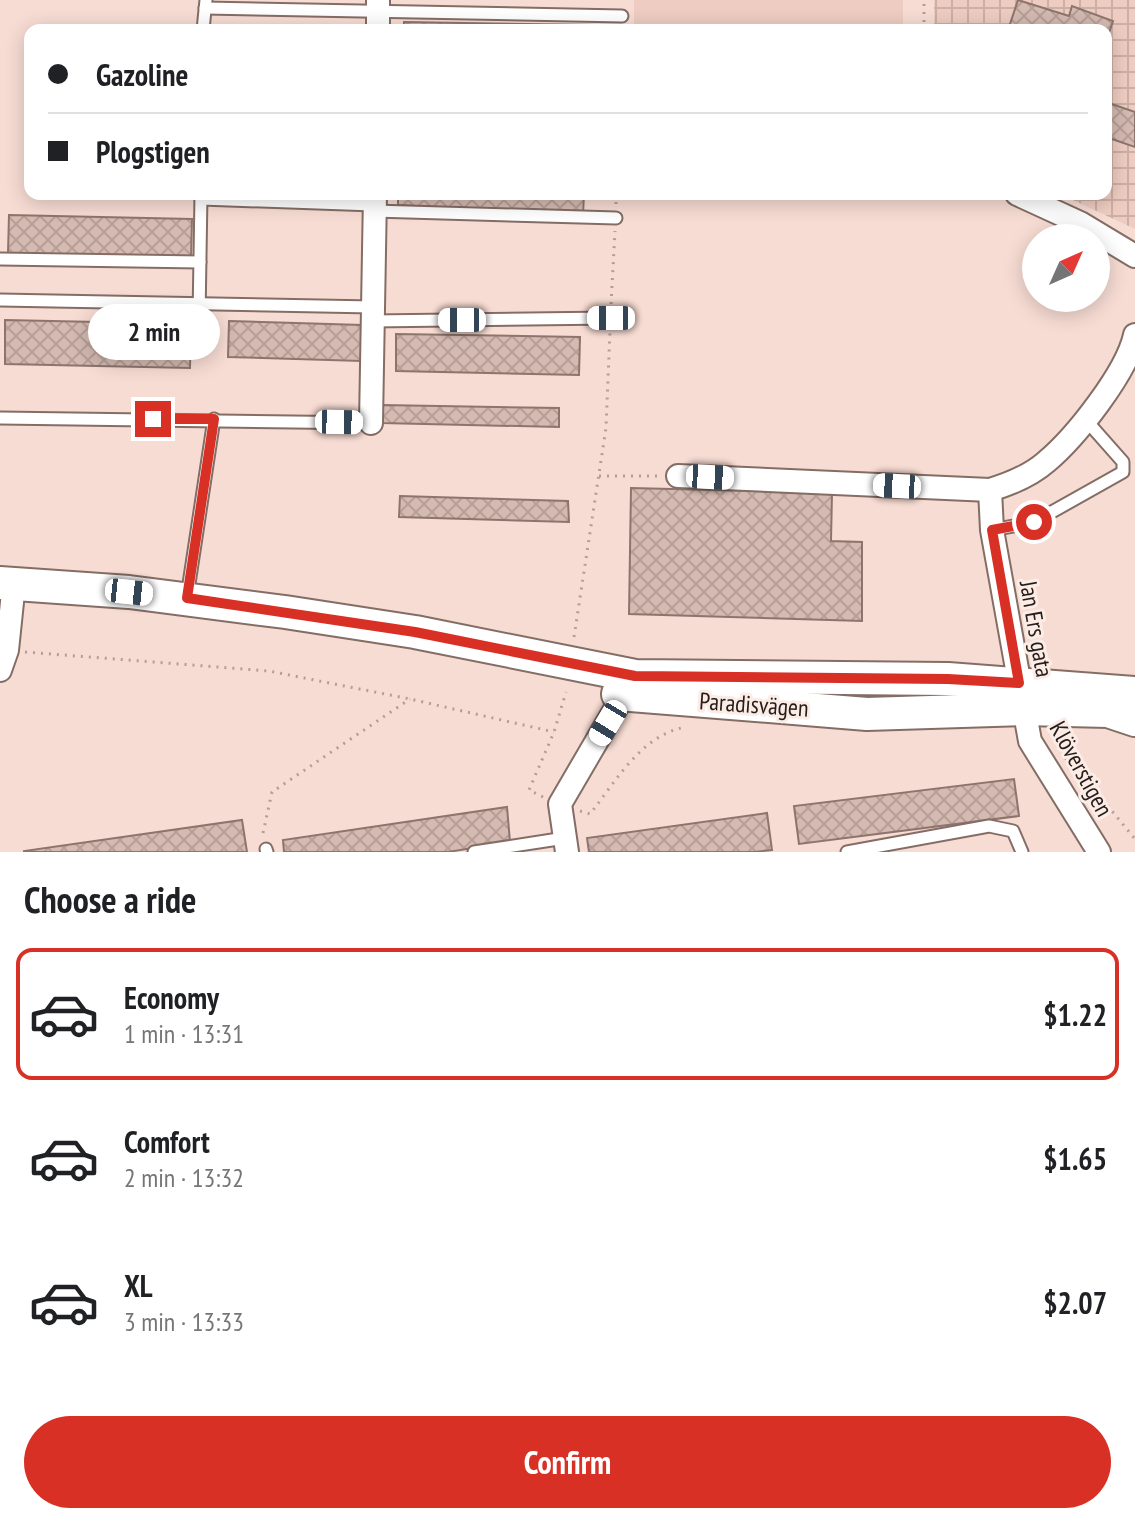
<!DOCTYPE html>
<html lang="en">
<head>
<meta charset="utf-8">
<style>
	:root { --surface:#fff; --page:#f6f6f6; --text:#202124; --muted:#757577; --line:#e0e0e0; --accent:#d93025 }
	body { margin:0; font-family:"PT Sans Narrow",sans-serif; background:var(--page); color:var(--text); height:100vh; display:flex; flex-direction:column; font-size:30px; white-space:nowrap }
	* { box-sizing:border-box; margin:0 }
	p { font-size:26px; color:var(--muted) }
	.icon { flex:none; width:44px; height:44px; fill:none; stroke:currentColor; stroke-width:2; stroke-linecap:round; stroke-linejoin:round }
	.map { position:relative; height:852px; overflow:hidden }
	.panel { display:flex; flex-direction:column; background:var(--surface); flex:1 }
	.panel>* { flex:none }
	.guide { position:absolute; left:24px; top:24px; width:1088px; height:176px; border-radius:16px; box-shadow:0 4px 20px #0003; display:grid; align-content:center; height:176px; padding:0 24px; background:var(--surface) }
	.needle { width:52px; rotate:45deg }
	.controls { position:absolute; left:1022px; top:224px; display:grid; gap:16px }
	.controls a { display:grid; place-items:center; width:88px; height:88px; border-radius:50%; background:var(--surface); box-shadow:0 4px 20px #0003; font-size:40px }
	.end { position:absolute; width:36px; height:36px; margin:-18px; border:10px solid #d93025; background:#fff; box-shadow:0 0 0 4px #fff }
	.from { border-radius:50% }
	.bubble { position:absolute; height:56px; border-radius:28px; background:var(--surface); box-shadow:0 4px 20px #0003; font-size:26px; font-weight:800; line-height:56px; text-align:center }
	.car { position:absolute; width:24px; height:48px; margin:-24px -12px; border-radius:10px; box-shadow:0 0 6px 2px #0007; background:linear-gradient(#fff 24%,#345 0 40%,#fff 0 76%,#345 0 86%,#fff 0) }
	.guide b { display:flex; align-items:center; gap:28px; height:76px; font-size:30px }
	.guide b+b { border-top:2px solid var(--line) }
	.guide i { width:20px; height:20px; background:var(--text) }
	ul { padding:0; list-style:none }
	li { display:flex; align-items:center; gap:24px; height:132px; margin:0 16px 12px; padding:0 8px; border:4px solid transparent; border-radius:16px }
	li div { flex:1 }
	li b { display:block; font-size:30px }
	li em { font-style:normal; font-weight:800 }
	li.selected { border-color:var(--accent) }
	li>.icon { width:72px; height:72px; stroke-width:1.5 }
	h2 { padding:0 24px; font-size:36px; line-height:96px }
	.primary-button { display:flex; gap:16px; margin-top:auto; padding:16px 24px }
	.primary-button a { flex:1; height:92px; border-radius:48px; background:var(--accent); color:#fff; font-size:32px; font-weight:800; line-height:92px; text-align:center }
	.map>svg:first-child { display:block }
</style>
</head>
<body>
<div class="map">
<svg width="1135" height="852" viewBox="0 0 1135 852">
	<defs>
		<pattern id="industrial-grid" width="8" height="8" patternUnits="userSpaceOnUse" patternTransform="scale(2)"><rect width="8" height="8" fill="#eeccc1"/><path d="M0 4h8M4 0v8" fill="none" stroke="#ccafa5"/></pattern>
		<pattern id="building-cross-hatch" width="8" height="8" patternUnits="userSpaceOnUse" patternTransform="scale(2)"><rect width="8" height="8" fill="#d4bab1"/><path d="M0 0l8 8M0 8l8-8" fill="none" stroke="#b69f98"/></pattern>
	</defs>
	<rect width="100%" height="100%" fill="#f7dcd3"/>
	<rect fill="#eeccc1" x="634" y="0" width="269" height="30"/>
	<path fill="url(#industrial-grid)" d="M934,0H1135V229L1060,194H1106V30H934Z"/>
	<g fill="url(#building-cross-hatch)" stroke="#8d756d" stroke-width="2">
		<path d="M1018,0L1069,16L1072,6L1113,21L1106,42V30H1008Z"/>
		<path d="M404,22L595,25V30H404Z"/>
		<path d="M1106,102L1135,112V147L1106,137Z"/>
		<path d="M276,194H361V199Z"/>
		<path d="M398,194H584L583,215L398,205Z"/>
		<path d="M9,215L192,219L191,257L8,253Z"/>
		<path d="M5,320L191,324L190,368L5,364Z"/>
		<path d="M229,321L362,325L361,361L228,357Z"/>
		<path d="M396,334L580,337L579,375L396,371Z"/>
		<path d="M382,405L559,408V427L382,423Z"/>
		<path d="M631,488L832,493L831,541L862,542V621L629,614Z"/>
		<path d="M400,496L568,501L569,522L399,517Z"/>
		<path d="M1014,779L1019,816L799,844L794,806Z"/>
		<path d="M507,807L510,842L448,852H284L283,840Z"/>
		<path d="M767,813L772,850L754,852H589L587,838Z"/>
		<path d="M242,820L247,852H24V851Z"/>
	</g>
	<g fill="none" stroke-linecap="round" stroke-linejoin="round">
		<defs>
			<g id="lane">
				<path d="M205,8L622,16"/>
				<path d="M203,30L206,0"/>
				<path d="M201,199L374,205"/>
				<path d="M374,211L616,218"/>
				<path d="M0,259L200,262"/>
				<path d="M0,300L373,307"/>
				<path d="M199,318L201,195"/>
				<path d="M372,321L611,318"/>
				<path d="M0,418L371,423"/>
				<path d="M992,530L1034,522L1123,472V462L1085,419"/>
				<path d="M187,597L214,419"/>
				<path d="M266,849L267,852"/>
				<path d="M474,852L565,838"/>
				<path d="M847,852L989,826L1013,831L1022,852"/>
			</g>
			<g id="street">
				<path d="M378,30V0"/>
				<path d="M1017,194L1080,223L1135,256"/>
				<path d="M371,423L375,194"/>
				<path d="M678,476L990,490"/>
				<path d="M0,670L7,650L14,583"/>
				<path d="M567,852L560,804L630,684"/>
				<path d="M1099,852L1030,741L992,530L990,490C1010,484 1030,476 1046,462C1076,437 1127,372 1135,335"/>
			</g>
			<g id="secondary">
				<path d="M0,583L129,592L285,612L415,632L635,676L948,679L1135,693"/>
				<path d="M618,694L867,714L1024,709L1108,711L1135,720"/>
			</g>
		</defs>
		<use href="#lane" stroke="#846d65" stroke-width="15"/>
		<use href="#street" stroke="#846d65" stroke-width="26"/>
		<use href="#secondary" stroke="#846d65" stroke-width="36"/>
		<g stroke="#b39e97" stroke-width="3" stroke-dasharray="2 6" stroke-linecap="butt">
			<path d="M924,30V0"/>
			<path d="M616,204V194"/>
			<path d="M611,304L615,231"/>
			<path d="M599,476H659"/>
			<path d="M574,637L606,428L610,331"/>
			<path d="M25,652L269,671L410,699L554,732"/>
			<path d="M1065,758L1071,761L1135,839"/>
			<path d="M543,797L529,790L554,732L566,692"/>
			<path d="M580,811L590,814C617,780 641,735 686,727"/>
			<path d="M263,833L272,792L410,699"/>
		</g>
		<use href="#lane" stroke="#fff" stroke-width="11"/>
		<use href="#street" stroke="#fff" stroke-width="22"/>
		<use href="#secondary" stroke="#fff" stroke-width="32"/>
	</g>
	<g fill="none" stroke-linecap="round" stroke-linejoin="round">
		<path stroke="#d93025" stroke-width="10" d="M153,419H214L187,598L415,632L635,676L948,679L1019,683L992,530L1034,522"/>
	</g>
	<g text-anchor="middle" stroke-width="6" stroke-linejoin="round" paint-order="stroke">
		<g font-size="24" fill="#261d1a" stroke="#fcece6">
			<text transform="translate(1036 629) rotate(80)" y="8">Jan Ers gata</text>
			<text transform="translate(754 705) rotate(4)" y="8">Paradisvägen</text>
			<text transform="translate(1081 769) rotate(61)" y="8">Klöverstigen</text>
		</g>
	</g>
</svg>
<div class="controls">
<a><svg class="needle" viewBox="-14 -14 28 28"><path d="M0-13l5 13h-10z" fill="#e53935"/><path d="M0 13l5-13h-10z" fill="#757577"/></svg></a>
</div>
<i class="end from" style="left:1034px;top:522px"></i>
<i class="end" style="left:153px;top:419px"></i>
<div class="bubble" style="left:88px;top:304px;width:132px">2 min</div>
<i class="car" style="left:611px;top:318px;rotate:270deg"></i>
<i class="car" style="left:462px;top:320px;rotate:270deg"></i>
<i class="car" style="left:339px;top:422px;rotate:91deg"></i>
<i class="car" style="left:710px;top:477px;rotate:93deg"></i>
<i class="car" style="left:897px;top:486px;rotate:273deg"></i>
<i class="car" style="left:129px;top:592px;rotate:96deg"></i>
<i class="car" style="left:608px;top:723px;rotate:211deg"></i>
<div class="guide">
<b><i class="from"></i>Gazoline</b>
<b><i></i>Plogstigen</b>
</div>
</div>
<section class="panel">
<h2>Choose a ride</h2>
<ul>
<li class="selected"><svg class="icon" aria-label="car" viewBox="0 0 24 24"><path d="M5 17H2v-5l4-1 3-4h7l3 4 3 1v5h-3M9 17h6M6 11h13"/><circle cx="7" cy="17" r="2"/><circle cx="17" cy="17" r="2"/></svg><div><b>Economy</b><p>1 min · 13:31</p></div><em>$1.22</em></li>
<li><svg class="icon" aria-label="car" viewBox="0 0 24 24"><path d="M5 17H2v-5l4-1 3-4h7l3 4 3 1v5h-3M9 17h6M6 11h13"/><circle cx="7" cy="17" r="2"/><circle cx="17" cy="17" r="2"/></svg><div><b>Comfort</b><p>2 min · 13:32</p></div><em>$1.65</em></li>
<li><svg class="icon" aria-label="car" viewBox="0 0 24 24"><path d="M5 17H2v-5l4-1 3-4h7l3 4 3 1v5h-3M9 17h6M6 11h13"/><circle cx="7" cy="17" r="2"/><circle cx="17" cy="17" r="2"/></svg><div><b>XL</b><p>3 min · 13:33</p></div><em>$2.07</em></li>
</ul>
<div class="primary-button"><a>Confirm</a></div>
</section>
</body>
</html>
